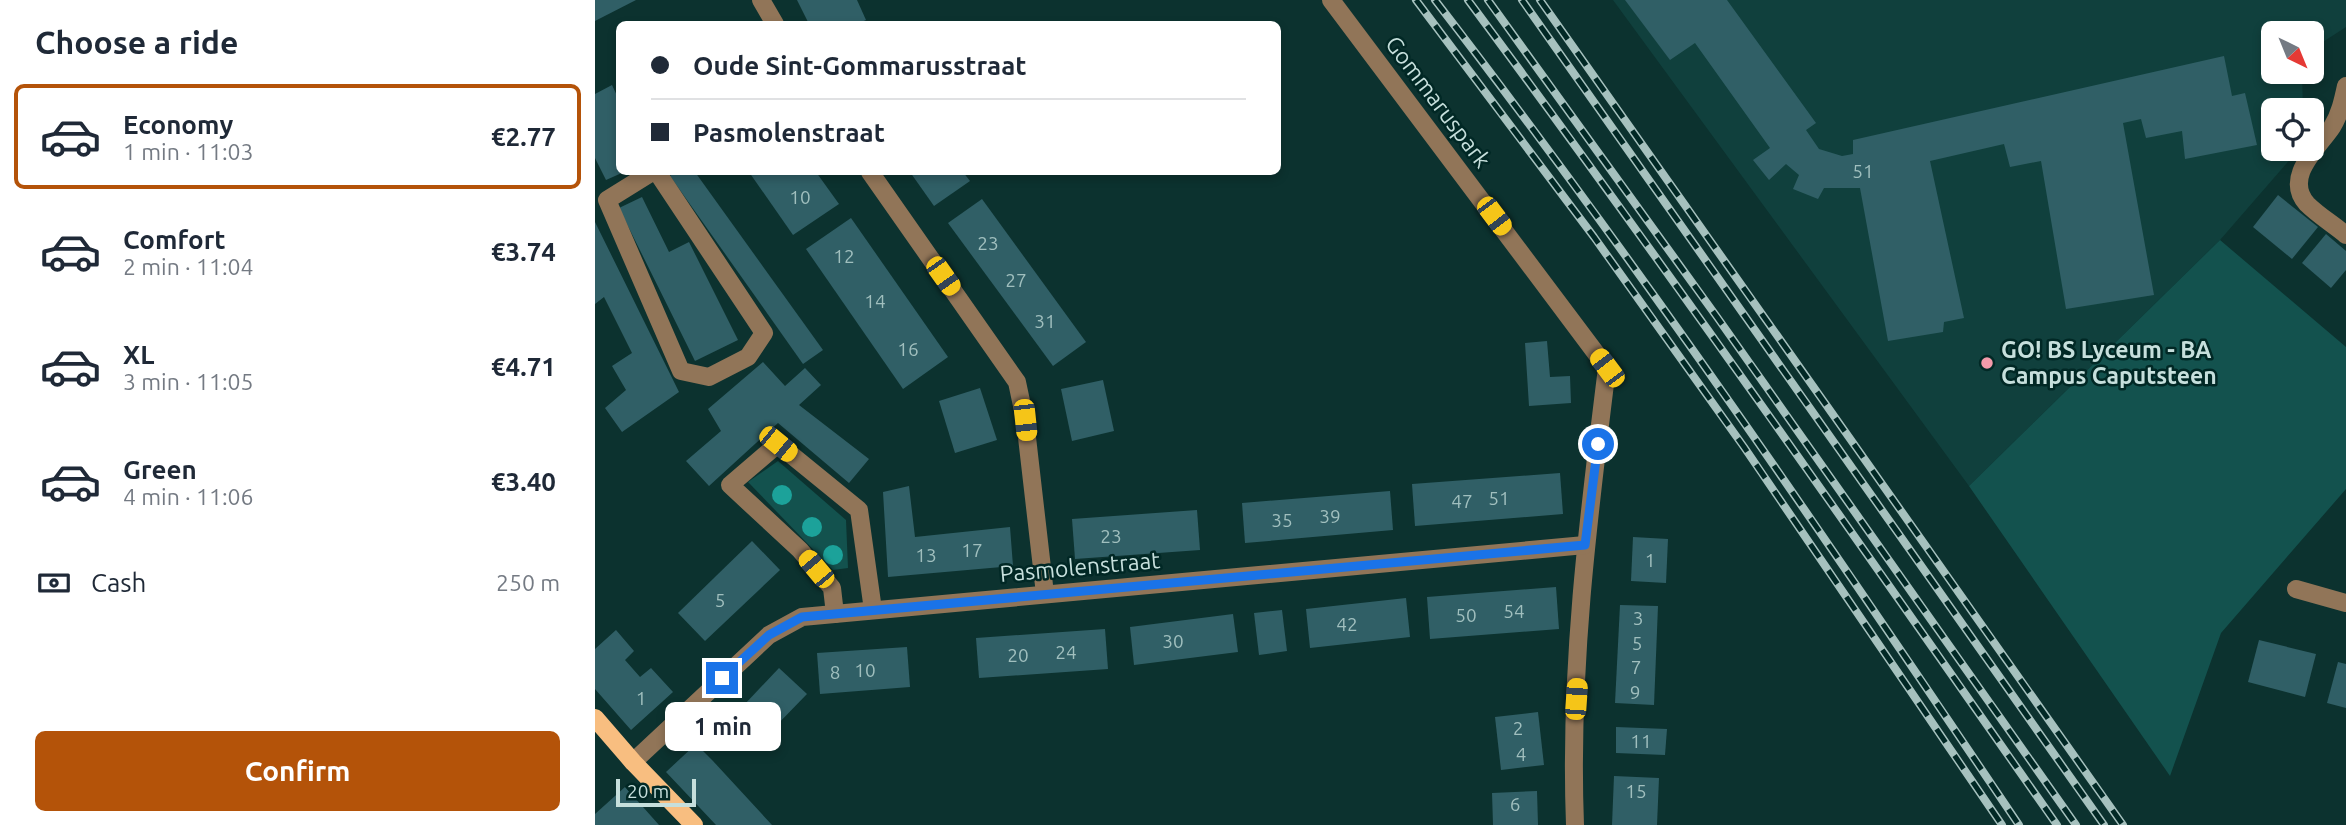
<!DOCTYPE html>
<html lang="en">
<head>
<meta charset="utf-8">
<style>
	:root { --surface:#fff; --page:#f2f2f3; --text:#1f2937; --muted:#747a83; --line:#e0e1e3; --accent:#b45309 }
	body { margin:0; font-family:Ubuntu,sans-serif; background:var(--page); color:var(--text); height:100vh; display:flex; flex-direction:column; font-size:26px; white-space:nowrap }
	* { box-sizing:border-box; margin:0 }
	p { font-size:23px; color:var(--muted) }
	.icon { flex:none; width:38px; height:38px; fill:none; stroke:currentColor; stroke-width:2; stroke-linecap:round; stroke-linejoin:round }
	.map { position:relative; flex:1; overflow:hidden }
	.side { display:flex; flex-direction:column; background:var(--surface); width:595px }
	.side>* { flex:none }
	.hud { position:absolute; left:21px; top:21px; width:665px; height:154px; border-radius:10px; box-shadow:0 4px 10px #0003; display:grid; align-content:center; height:154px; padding:0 35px; background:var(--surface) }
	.needle { width:46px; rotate:137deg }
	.buttons { position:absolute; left:1666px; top:21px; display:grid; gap:14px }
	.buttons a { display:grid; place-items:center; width:63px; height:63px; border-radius:10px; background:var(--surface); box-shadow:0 4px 10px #0003; font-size:35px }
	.scale { position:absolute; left:21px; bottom:18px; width:80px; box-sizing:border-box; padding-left:7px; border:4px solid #c6dfdc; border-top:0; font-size:19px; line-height:24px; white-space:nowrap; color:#c6dfdc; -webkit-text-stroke:5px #012825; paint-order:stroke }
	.end { position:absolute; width:32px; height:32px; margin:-16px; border:9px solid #1a73e8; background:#fff; box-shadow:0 0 0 4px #fff }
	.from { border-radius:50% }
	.bubble { position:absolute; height:49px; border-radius:10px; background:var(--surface); box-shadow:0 4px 10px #0003; font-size:23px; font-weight:700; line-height:49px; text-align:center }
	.car { position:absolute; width:21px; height:42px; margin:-21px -10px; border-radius:9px; box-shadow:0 0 5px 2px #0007; background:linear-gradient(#f5c518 24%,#345 0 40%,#f5c518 0 76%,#345 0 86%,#f5c518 0) }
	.hud b { display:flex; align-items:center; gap:24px; height:66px; font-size:26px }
	.hud b+b { border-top:2px solid var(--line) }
	.hud i { width:18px; height:18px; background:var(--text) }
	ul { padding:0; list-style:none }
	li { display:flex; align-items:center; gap:21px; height:105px; margin:0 14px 10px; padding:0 21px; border:4px solid transparent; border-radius:10px }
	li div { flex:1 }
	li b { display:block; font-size:26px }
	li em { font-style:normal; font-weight:700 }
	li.on { border-color:var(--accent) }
	li>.icon { width:63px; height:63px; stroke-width:1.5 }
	h2 { padding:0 35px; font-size:32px; line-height:84px }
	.pay { display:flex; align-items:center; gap:18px; height:77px; padding:0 35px; font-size:26px }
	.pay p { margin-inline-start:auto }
	.cta { display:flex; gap:14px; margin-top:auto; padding:14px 35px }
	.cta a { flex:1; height:80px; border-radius:10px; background:var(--accent); color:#fff; font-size:28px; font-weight:700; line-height:80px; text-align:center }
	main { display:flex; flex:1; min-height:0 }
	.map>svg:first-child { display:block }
</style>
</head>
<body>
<main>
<section class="side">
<h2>Choose a ride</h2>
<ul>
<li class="on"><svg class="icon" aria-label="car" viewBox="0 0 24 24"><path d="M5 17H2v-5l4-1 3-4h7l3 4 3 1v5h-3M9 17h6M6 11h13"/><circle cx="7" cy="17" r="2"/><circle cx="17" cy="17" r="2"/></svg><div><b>Economy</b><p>1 min · 11:03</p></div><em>€2.77</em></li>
<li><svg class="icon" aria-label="car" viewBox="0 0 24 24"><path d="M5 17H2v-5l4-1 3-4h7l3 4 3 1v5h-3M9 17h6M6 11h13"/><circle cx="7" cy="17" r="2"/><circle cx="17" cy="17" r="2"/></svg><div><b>Comfort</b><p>2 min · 11:04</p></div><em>€3.74</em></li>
<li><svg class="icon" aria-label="car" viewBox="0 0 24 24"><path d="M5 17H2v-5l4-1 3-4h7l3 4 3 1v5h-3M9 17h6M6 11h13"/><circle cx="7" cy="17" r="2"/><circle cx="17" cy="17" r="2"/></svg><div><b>XL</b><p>3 min · 11:05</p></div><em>€4.71</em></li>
<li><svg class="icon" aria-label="car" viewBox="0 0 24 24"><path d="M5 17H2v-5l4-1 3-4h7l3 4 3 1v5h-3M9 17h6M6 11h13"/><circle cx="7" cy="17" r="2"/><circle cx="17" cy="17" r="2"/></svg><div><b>Green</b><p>4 min · 11:06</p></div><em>€3.40</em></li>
</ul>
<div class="pay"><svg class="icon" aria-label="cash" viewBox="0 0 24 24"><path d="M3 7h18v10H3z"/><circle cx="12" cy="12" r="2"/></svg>Cash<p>250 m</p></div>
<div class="cta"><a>Confirm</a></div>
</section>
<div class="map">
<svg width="1751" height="825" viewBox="0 0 1751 825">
	<rect width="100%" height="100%" fill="#0c322f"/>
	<path fill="#10403d" d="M1018,0H1751V27L1717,49V33H1678V72H1707L1708,110H1678V149H1704L1625,240L1374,486Z"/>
	<g fill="#13524e">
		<path d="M1625,240L1751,347V489L1626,633L1575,776L1374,486Z"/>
		<path d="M183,461L251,520L253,568L238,570L153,482Z"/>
	</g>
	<g fill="#305f66">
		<path d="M0,0H41L0,21Z"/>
		<path d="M202,0H262L271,20L262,24H214Z"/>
		<path d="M1030,0H1132L1221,123L1211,130L1224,149L1247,156L1258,154V140L1629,56L1637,96L1650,93L1662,145L1590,159L1587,131L1551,138L1546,119L1528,123L1559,295L1471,309L1446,161L1415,167L1409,144L1335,161L1369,318L1349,322L1348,332L1293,341L1265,188H1229L1223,199L1198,189L1204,175L1191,164L1174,180L1158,160L1175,148L1100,43L1075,60Z"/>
		<path d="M17,85L24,100V172H29L11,180L0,158V94Z"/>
		<path d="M81,172H100L228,350L208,364L75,176Z"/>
		<path d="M154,172H221L244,204L198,235Z"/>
		<path d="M315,172H368L375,181L339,206Z"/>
		<path d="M1683,195L1723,227L1697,259L1658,227Z"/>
		<path d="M47,197L74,252L94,242L143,340L100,361L24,208Z"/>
		<path d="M387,199L491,342L458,366L353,223Z"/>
		<path d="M256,218L353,357L308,389L211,249Z"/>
		<path d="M0,222L84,392L27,432L10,408L31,390L17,366L37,353L9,297L0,304Z"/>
		<path d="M1731,234L1751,251V270L1736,288L1707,263Z"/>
		<path d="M952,341L955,377L975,376L976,403L934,406L930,343Z"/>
		<path d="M168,362L190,386L210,368L226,385L204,405L274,459L254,483L183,423L114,486L91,461L126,431L113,409Z"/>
		<path d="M508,380L519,431L477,441L466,389Z"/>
		<path d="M385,388L402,440L360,453L344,401Z"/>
		<path d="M965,473L968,514L820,526L817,484Z"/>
		<path d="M314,486L320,537L415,527L418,566L293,577L288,492Z"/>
		<path d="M795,491L798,530L650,543L647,503Z"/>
		<path d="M602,510L605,550L480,559L477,519Z"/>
		<path d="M1038,537L1073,539L1071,583L1036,581Z"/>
		<path d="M157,541L185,570L110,641L83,613Z"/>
		<path d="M961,587L964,629L835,639L832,597Z"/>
		<path d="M811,598L815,637L715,648L711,609Z"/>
		<path d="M1025,605L1063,606L1059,705L1020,703Z"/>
		<path d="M687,610L692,651L664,655L659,613Z"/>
		<path d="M638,614L643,652L539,665L535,627Z"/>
		<path d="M510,629L513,669L384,678L381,638Z"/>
		<path d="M21,630L39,651L30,660L45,677L56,668L78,692L36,730L0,689V649Z"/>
		<path d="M1664,640L1721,654L1710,697L1653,682Z"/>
		<path d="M312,647L315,687L225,694L222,653Z"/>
		<path d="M1743,662L1751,664V708L1732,703Z"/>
		<path d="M184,668L212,694L176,731L149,705Z"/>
		<path d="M943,712L949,765L906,770L900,717Z"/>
		<path d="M1021,727L1072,729L1070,755L1021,753Z"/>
		<path d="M101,744L118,761L177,825H121L105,808L71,772Z"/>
		<path d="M1019,776L1064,778L1062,825H1017Z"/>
		<path d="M30,787L48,807L64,825H0V814Z"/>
		<path d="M942,791L943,825H898L897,793Z"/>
	</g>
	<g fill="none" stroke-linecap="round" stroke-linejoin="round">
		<g stroke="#917558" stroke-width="18">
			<path d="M166,0L180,24"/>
			<path d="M736,0L1012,368C993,520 974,671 980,825"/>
			<path d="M1751,86C1748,100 1745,114 1737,127C1723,148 1688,177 1712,204C1723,215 1739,225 1751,235"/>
			<path d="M57,172L12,200L86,371L114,377L153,357L169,333L62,172"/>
			<path d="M275,172L422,382L430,420L450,594"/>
			<path d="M1701,589L1751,603"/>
			<path d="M240,614L237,588L205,550L135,485L183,444L264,510L278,610"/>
			<path d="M38,762L174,635L207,617L990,545"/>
		</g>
		<path stroke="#f8be80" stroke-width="18" d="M0,718L38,762L99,825"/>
		<defs>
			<g id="rail">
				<path d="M821,0L999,237L1149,447L1407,825"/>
				<path d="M840,0C1046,267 1236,546 1424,825"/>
				<path d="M873,0C1074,271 1268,548 1462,825"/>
				<path d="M893,0L1122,317L1481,825"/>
				<path d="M927,0L1509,825"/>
				<path d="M945,0L1528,825"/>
			</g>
		</defs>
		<use href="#rail" stroke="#a6c1be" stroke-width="8"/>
		<use href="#rail" stroke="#012825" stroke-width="5" stroke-dasharray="16" stroke-linecap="butt"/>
	</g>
	<g fill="#1ca29a">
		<circle cx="187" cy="495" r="10"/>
		<circle cx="217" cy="527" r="10"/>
		<circle cx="238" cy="555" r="10"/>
	</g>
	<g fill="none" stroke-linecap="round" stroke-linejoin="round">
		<path stroke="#1a73e8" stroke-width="9" d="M127,678L174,635L207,617L990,545L1003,444"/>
	</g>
	<circle fill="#f39aaa" stroke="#012825" stroke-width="2.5" cx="1392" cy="363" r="7"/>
	<g text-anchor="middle" stroke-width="5" stroke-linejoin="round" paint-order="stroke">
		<g font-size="19" fill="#a0bfbe">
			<text x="1268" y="178">51</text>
			<text x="205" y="204">10</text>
			<text x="393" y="250">23</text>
			<text x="249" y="263">12</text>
			<text x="421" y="287">27</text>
			<text x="280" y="308">14</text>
			<text x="450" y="328">31</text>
			<text x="313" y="356">16</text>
			<text x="904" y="505">51</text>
			<text x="867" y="508">47</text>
			<text x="735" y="523">39</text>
			<text x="687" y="527">35</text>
			<text x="516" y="543">23</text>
			<text x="377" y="557">17</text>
			<text x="331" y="562">13</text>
			<text x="1055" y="567">1</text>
			<text x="125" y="607">5</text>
			<text x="919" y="618">54</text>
			<text x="871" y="622">50</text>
			<text x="1043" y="625">3</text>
			<text x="752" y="631">42</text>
			<text x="578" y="648">30</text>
			<text x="1042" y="650">5</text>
			<text x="471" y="659">24</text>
			<text x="423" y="662">20</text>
			<text x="1041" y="674">7</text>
			<text x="270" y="677">10</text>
			<text x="240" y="679">8</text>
			<text x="1040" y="699">9</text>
			<text x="46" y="705">1</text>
			<text x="923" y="735">2</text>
			<text x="1046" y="748">11</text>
			<text x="926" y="761">4</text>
			<text x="1041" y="798">15</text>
			<text x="920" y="811">6</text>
		</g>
		<g font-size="23" fill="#c6dfdc" stroke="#012825">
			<text transform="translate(843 102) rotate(53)" y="8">Gommaruspark</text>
			<text transform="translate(485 567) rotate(-5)" y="8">Pasmolenstraat</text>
		</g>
		<g font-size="23" font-weight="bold" fill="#c6dfdc" stroke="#012825" text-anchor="start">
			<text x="1406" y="358">GO! BS Lyceum - BA<tspan x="1406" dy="26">Campus Caputsteen</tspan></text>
		</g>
	</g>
</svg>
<div class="buttons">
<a><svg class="needle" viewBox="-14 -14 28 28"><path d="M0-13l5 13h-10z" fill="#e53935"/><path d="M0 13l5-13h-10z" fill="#747a83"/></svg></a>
<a><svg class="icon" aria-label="locate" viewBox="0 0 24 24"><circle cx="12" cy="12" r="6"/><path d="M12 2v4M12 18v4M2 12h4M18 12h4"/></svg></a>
</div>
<div class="scale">20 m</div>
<i class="end from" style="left:1003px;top:444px"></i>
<i class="end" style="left:127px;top:678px"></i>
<div class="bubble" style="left:70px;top:702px;width:116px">1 min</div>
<i class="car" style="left:899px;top:216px;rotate:143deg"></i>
<i class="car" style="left:348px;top:276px;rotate:145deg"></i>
<i class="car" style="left:1012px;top:368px;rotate:323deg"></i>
<i class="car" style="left:430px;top:420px;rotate:174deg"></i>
<i class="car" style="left:183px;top:444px;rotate:129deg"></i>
<i class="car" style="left:221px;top:569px;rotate:320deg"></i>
<i class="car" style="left:981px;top:699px;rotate:4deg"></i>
<div class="hud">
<b><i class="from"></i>Oude Sint-Gommarusstraat</b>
<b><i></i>Pasmolenstraat</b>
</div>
</div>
</main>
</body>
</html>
